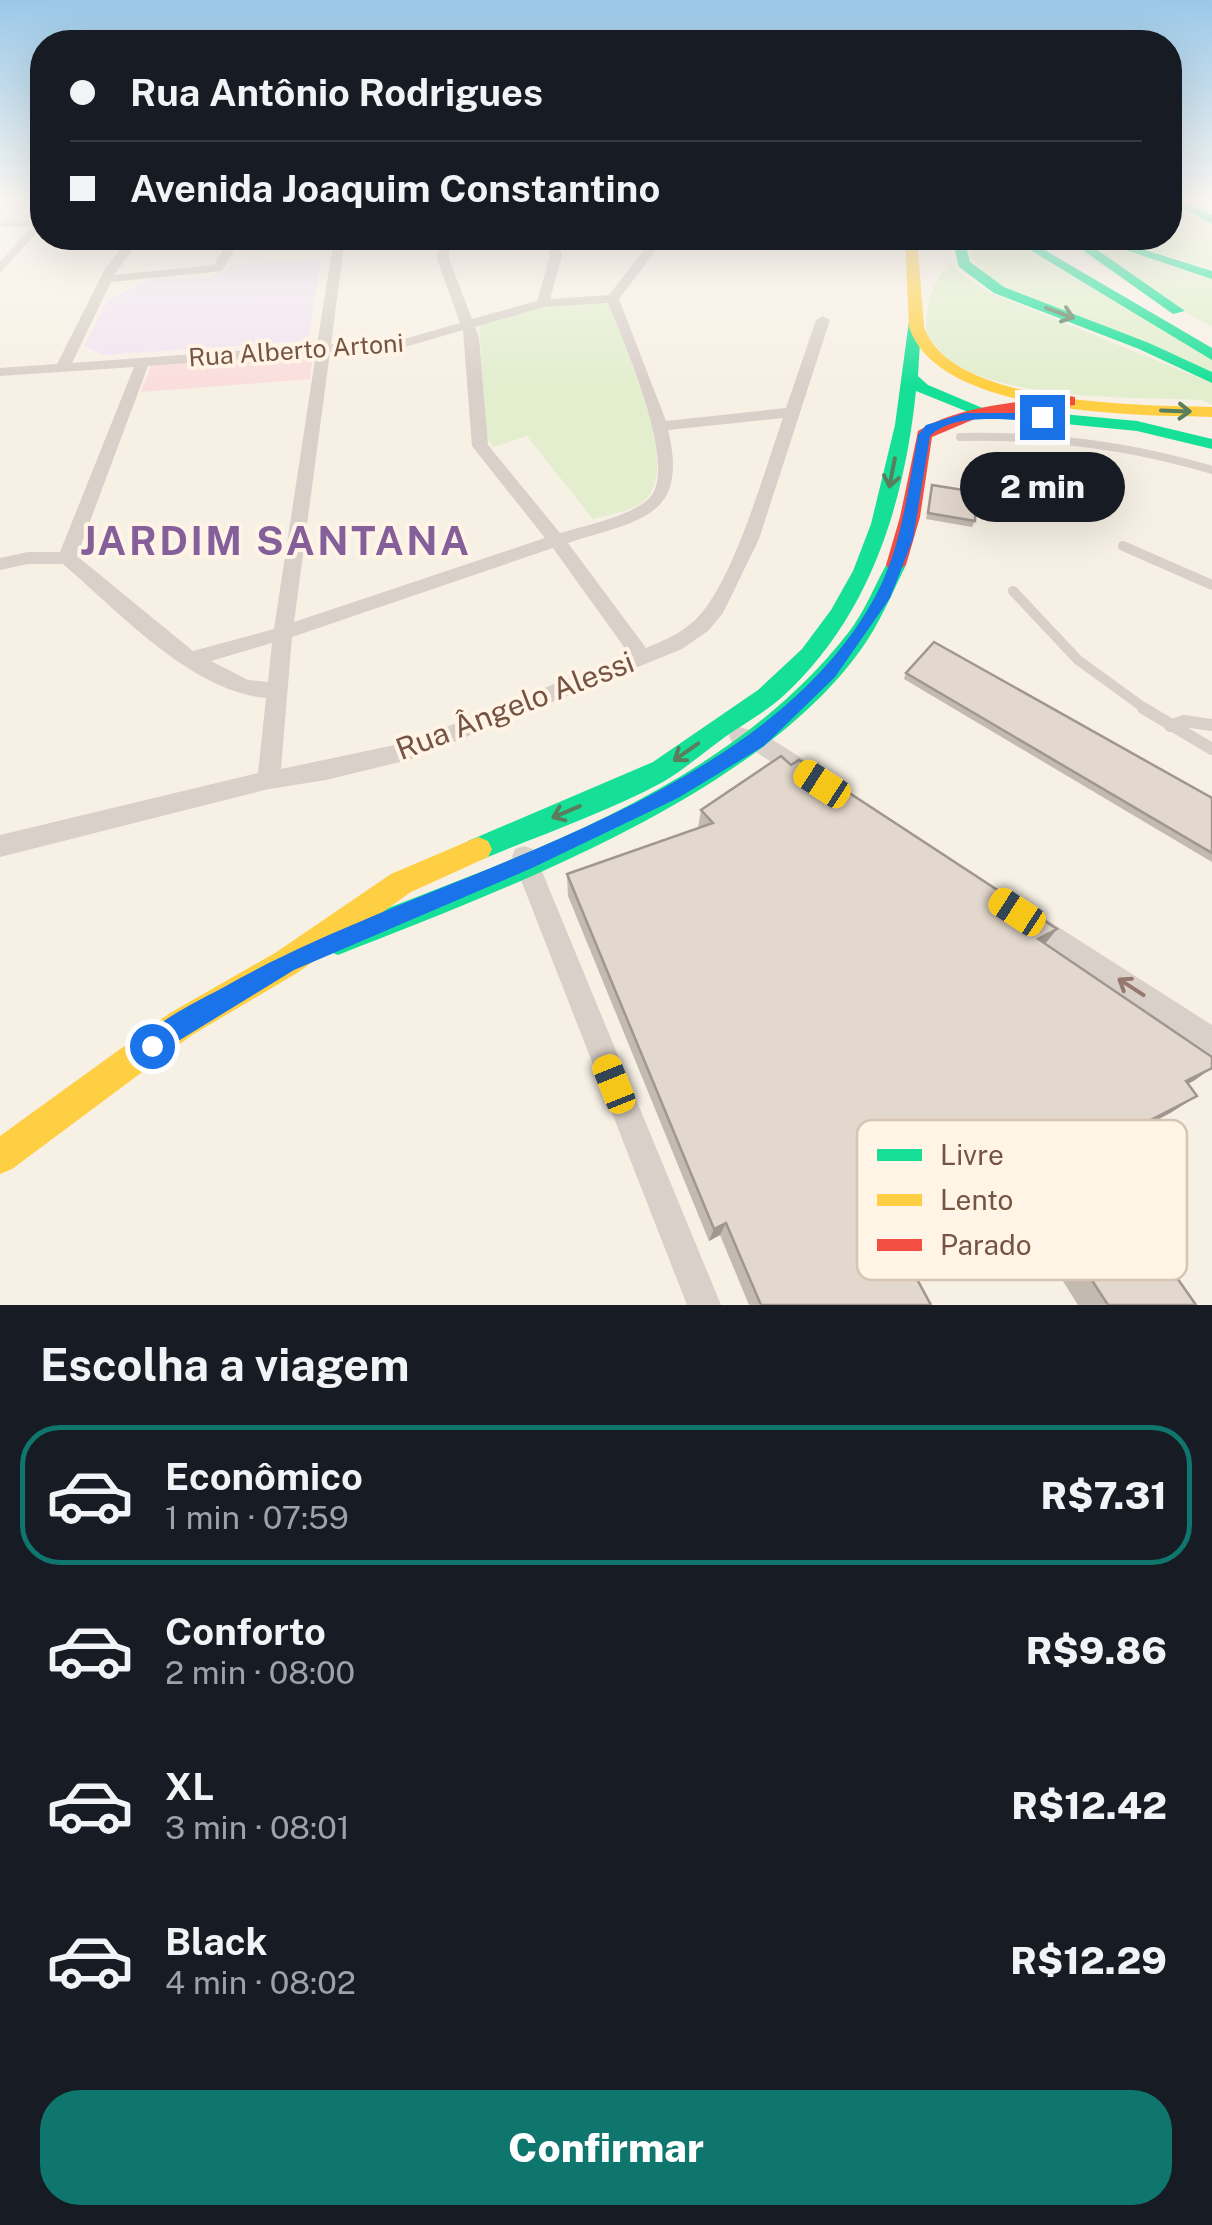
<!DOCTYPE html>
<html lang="pt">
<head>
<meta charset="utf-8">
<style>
	:root { --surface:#171b24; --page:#20242c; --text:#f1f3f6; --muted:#9ea1a6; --line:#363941; --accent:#0f766e }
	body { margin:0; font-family:"Public Sans",sans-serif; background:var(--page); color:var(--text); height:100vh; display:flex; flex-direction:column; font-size:38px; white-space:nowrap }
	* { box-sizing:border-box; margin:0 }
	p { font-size:32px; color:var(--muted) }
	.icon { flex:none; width:55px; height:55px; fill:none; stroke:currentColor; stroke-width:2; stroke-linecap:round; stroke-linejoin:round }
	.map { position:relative; height:1305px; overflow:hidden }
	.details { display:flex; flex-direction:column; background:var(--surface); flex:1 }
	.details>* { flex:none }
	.guide { position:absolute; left:30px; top:30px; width:1152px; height:220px; border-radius:40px; box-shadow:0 10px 40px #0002; display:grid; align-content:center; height:220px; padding:0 40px; background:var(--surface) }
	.end { position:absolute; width:45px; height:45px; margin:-22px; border:12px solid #1a73e8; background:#fff; box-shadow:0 0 0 5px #fff }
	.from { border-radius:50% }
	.bubble { position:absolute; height:70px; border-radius:35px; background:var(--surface); box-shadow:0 10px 40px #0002; font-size:32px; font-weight:800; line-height:70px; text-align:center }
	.car { position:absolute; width:30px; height:60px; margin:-30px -15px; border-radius:12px; box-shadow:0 0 8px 2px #0007; background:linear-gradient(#f5c518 24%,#345 0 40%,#f5c518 0 76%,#345 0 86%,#f5c518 0) }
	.guide b { display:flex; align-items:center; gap:35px; height:95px; font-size:38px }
	.guide b+b { border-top:2px solid var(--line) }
	.guide i { width:25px; height:25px; background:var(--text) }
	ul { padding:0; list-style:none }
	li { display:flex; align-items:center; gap:30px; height:140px; margin:0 20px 15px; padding:0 20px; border:5px solid transparent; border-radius:40px }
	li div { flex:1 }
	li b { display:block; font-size:38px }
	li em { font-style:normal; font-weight:800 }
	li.selected { border-color:var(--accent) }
	li>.icon { width:90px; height:90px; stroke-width:1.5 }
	h2 { padding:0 40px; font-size:45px; line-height:120px }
	.button { display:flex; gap:20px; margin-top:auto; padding:20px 40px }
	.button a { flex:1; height:115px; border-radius:40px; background:var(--accent); color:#fff; font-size:40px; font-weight:800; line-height:115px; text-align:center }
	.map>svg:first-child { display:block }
</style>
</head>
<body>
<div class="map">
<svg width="1212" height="1305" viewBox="0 0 1212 1305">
	<rect width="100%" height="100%" fill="#f7f0e5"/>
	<path fill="#f2e4f1" d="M321,259L308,341L104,355L84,346L107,301L150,279L210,278L233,264Z"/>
	<path fill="#fadedd" d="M313,351L310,379L141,392L152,363Z"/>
	<g fill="#e2eece">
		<path d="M1170,202L1212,226V269L1111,238H1170Z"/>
		<path d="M981,238H1006L1212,358V372L989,280L970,256Z"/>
		<path d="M1052,238H1088L1212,277V327Z"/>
		<path d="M950,261L963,276L986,291L1212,383V405L1202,400C1134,397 999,401 946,357C939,350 932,341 926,334C926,303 932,285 950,261Z"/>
		<path d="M597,302L610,306C624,348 676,456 650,494C639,511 611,514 593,519L527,436L493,447L487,438L479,325L547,306Z"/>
	</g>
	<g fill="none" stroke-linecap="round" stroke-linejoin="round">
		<path stroke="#dad0ca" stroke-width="8" d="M960,437C1046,435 1129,445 1212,470"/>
		<g stroke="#dad0ca" stroke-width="10">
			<path d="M1123,546L1212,585"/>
			<path d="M1013,591L1078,660L1147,710"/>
		</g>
		<g stroke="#dad0ca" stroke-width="12">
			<path d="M1143,708L1212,749"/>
			<path d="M1170,726L1184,721L1212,725"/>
		</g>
		<g fill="#dad0ca" fill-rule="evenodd">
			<path d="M42,220V227L0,273V262L31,227H0V221Z"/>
			<path d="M129,238H141L114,275L214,265L230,238H241L222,271L111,282L72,363L317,345L334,238H345L331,344L404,339L460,323L437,259L438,238H449V259L472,319L537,301L550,256L547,238H557L562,256L550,299L609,295L645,249L644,238H654L657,249L619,299L666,421L786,408L816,320L823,316L830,320L759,539L723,613L708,631L682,649L412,759L326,780L269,789L0,857V835L258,773L266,698C191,691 119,612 63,564H28L0,570V558L28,552H60L134,367L0,376V368L57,364L105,269ZM608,303C623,341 676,459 652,495C637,515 584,526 560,533L488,445L479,337L475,327L544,307ZM463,330L472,446L545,538L294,622L330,352L405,347ZM316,353L274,629L193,651L77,556L148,366ZM783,418C765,469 732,588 693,622C679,634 663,641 646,648L568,543C636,520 690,520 668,430ZM553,548L629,654L409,742L281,769L292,637ZM272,643L268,682L248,680L211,661Z"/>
			<path d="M740,727L765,735L822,771L825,778L822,785L814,787L806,785L750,748L732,742L729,736L732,730Z"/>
			<path d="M524,846L533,849L536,857L721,1305H687L512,857L515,849Z"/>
			<path d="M1030,909L1212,1025V1055L1021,929L1017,921L1021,913Z"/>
		</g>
		<g fill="#16e098" fill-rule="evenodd">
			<path d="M1171,202H1187L1212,215V224Z"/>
			<path d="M959,238L965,242L970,262L1004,287L1149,343L1212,372V383L1139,349L994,293L959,267L953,242Z"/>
			<path d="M1010,238H1024L1212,348V360Z"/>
			<path d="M1066,238H1080L1185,311L1173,314Z"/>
			<path d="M1090,238H1107L1212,271V279Z"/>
			<path d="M909,321L921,324L918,376L928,385L992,412L984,417L978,416L916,391C904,506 869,619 781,698C764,713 743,724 725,737C704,752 685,769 663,782C607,812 546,833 488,857L478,861L468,857L464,849L468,841L653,762L758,690L802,649L831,610L853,571L871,524L895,425Z"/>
			<path d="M1041,412L1137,421L1212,439V449L1137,431L1035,421L1033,417Z"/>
			<path d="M896,558L906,565C894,589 883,616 868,639C768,793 503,890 338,955L328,951L323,941L328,931C509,860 723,793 848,633C865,612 875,584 889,560Z"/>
		</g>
		<g fill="#ffcf43" fill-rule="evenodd">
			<path d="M905,238H917L924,327C951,406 1142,405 1212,407V417C1135,415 938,415 909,327Z"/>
			<path d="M478,837L488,841L492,849L488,857L411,892L297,973L192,1035L12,1169L0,1174V1136L170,1013L275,953L391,874Z"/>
		</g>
		<path fill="#f24e42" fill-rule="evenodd" d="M1069,396L1075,397V405L977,418L932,437L920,517L906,565L896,572L889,570L886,565L900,517L918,431C964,404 1017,403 1069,396Z"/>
	</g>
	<g fill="#c3bab0">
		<path d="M932,485L975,521L972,527L926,519Z"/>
		<path d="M906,673L1212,798V862L904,679Z"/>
		<path d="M791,765L1057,929L1045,944L1195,1080L1188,1084L1172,1112L1120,1140L1116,1151L1129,1209L1196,1305H1078L1020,1213L912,1270L931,1305H749L720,1235L709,1241L568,896L567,874L698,828L701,810Z"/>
	</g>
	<g fill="#9f9790">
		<path d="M1057,929L1040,950L1038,939Z"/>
		<path d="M1212,1068L1195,1080L1161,1098L1186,1081Z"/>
		<path d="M1197,1096L1172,1112L1096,1152L1118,1137Z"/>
		<path d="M1040,1200L1020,1213L897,1278L911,1268Z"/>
		<path d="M726,1223L720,1235L709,1241L714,1229Z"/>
	</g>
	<g fill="#e3d8cd" stroke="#9f9790" stroke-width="2.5">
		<path d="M932,485L976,492L975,521L928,513Z"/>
		<path d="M934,642L1212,798V853L906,673Z"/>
		<path d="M781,756L791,765L799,760L1057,929L1038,939L1212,1057V1068L1186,1081L1197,1096L1118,1137L1125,1146L1116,1151L1150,1198L1129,1209L1196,1305H1108L1040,1200L911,1268L931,1305H761L726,1223L714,1229L567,874L713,823L701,810Z"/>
	</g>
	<defs><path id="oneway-shaft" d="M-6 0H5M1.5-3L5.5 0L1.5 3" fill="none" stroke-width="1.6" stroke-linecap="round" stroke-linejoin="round" transform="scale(2.5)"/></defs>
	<g stroke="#597e5d">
		<use href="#oneway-shaft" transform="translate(1060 313) rotate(20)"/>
		<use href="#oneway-shaft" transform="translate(1176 411) rotate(2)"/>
		<use href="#oneway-shaft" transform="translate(892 473) rotate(101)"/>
		<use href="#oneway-shaft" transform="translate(686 752) rotate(145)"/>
		<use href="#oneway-shaft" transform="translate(566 812) rotate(157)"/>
	</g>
	<use stroke="#94796c" href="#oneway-shaft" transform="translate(1131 987) rotate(-147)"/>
	<linearGradient id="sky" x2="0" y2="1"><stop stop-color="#9ac8e8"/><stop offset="0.52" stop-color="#fbf8f3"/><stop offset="1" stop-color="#fbf8f3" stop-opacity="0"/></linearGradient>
	<rect width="1212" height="385" fill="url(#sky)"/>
	<path fill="#1a73e8" d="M965,413H1042L1048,417L1042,421C1009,421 955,411 930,436L913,539L890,598L835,677L764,746L678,798L532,868L294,970L152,1057L144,1054L140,1046C150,1022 203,999 226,986C426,871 760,811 876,595C902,546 908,489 918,435L926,425Z"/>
	<g text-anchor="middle" stroke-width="8" stroke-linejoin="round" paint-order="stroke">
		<g font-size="25" fill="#765444" stroke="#fff4e6">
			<text transform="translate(296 350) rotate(-4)" y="9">Rua Alberto Artoni</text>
		</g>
		<g font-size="30" fill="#765444" stroke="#fff4e6">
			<text transform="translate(515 706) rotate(-21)" y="10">Rua Ângelo Alessi</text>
		</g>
		<g font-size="40" font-weight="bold" letter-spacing="2.5" fill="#845f9a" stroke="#fff4e6">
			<text x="276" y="555">JARDIM SANTANA</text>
		</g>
	</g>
	<rect x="857" y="1120" width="330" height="160" rx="15" fill="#fff4e6" stroke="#d6c4b5" stroke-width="2.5"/>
	<rect x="877" y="1149" width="45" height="12" fill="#16e098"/>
	<rect x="877" y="1194" width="45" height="12" fill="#ffcf43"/>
	<rect x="877" y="1239" width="45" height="12" fill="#f24e42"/>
	<g font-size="28" fill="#765444">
		<text x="940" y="1165">Livre</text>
		<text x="940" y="1210">Lento</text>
		<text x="940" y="1255">Parado</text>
	</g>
</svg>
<i class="end from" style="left:152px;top:1046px"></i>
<i class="end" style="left:1042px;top:417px"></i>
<div class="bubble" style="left:960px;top:452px;width:165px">2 min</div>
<i class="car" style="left:822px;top:784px;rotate:303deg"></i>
<i class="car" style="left:1017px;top:912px;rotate:303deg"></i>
<i class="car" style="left:614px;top:1084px;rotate:338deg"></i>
<div class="guide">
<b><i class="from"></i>Rua Antônio Rodrigues</b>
<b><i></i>Avenida Joaquim Constantino</b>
</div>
</div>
<section class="details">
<h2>Escolha a viagem</h2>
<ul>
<li class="selected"><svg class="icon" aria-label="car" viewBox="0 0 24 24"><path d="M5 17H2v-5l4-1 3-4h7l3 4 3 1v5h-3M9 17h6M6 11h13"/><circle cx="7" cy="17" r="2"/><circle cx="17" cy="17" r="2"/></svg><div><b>Econômico</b><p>1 min · 07:59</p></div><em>R$7.31</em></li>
<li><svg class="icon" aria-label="car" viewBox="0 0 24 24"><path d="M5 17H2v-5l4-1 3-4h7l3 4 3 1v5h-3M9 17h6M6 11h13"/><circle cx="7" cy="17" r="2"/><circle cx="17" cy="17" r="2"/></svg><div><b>Conforto</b><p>2 min · 08:00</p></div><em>R$9.86</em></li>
<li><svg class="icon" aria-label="car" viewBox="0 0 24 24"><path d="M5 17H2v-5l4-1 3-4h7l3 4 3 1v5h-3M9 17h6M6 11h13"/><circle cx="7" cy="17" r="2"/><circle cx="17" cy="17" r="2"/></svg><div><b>XL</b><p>3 min · 08:01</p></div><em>R$12.42</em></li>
<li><svg class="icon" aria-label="car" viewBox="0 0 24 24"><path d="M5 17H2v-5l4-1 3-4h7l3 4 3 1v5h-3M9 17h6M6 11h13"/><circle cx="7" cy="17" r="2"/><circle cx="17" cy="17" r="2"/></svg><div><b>Black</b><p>4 min · 08:02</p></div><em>R$12.29</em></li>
</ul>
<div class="button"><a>Confirmar</a></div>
</section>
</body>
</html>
